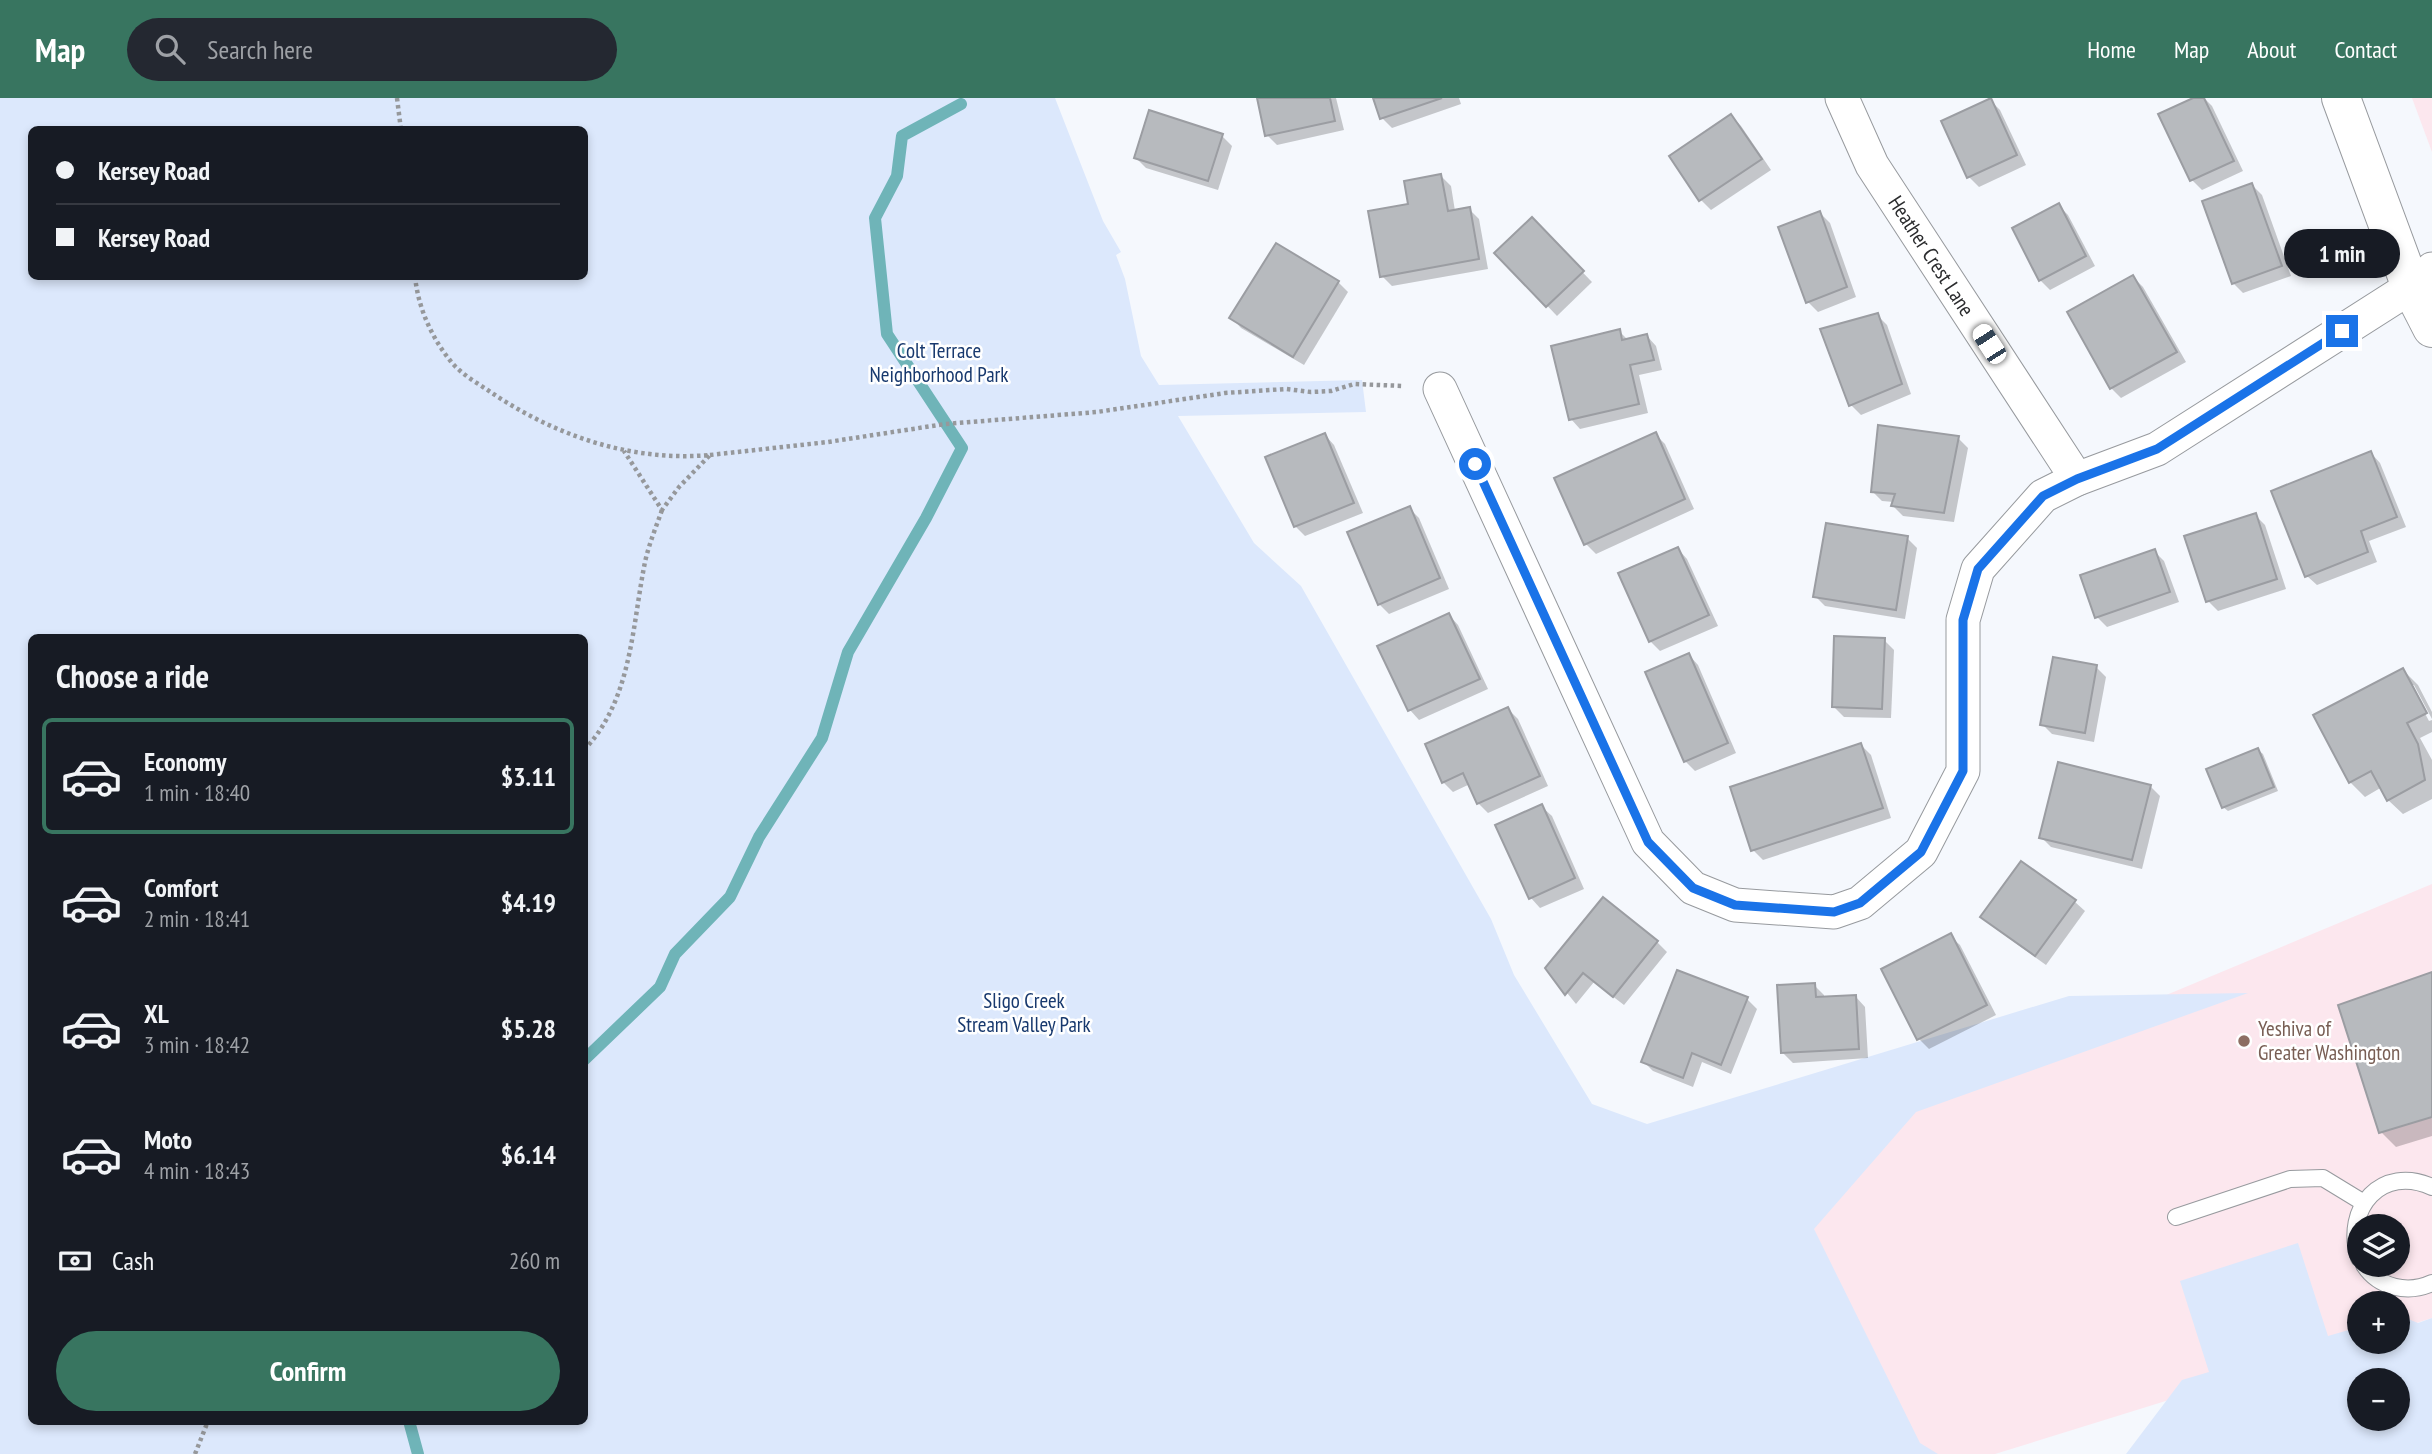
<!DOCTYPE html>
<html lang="en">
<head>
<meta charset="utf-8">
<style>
	:root { --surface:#171b24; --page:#242831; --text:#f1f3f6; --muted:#9ea1a6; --line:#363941; --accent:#387560 }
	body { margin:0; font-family:"PT Sans Narrow",sans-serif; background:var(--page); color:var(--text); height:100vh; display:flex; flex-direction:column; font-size:26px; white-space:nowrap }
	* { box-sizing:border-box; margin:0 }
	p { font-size:23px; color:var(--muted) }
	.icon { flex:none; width:38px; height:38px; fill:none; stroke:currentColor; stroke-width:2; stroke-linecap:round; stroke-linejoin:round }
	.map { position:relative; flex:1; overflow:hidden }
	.drawer { position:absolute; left:28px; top:536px; width:560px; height:791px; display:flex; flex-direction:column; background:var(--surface); border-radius:10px; box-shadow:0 4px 10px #0003 }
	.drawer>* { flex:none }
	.top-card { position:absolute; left:28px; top:28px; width:560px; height:154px; border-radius:10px; box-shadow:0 4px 10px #0003; display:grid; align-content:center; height:154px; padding:0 28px; background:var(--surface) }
	.tools { position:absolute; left:2347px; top:1116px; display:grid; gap:14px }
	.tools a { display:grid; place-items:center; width:63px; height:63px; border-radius:50%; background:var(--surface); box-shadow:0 4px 10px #0003; font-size:35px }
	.end { position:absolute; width:32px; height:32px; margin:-16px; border:9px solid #1a73e8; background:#fff; box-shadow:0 0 0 4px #fff }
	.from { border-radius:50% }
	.bubble { position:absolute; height:49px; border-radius:24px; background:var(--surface); box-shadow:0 4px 10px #0003; font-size:23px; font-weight:700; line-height:49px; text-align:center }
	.car { position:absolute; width:21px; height:42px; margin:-21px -10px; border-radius:9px; box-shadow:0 0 5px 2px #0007; background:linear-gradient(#fff 24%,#345 0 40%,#fff 0 76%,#345 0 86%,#fff 0) }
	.top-card b { display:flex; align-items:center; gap:24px; height:66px; font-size:26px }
	.top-card b+b { border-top:2px solid var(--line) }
	.top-card i { width:18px; height:18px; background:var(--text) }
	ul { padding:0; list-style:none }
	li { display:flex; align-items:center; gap:21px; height:116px; margin:0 14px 10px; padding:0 14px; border:4px solid transparent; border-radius:10px }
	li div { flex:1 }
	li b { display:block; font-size:26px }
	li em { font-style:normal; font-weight:700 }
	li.selected { border-color:var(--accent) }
	li>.icon { width:63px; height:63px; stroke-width:1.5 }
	h2 { padding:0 28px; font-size:32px; line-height:84px }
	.pay { display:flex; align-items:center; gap:18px; height:77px; padding:0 28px; font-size:26px }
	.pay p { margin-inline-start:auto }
	.action { display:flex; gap:14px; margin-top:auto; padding:14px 28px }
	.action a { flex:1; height:80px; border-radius:42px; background:var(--accent); color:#fff; font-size:28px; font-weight:700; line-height:80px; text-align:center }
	header { display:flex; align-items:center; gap:42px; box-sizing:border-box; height:98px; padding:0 35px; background:var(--accent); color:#fff }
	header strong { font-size:33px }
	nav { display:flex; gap:38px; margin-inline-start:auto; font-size:24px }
	.search { width:490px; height:63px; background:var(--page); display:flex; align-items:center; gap:18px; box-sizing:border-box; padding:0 24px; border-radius:38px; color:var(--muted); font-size:26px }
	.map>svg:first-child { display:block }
</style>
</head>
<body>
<header>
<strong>Map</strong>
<div class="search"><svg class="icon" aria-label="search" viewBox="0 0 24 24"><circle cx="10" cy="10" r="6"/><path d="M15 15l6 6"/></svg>Search here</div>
<nav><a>Home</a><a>Map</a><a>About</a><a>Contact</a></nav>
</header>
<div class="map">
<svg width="2432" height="1356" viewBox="0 0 2432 1356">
	<rect width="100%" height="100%" fill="#f5f8fd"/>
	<g fill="#fce7ee" fill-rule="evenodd">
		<path d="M2412,0H2432V54Z"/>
		<path d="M2432,786V1220L2398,1231V1206H2359V1243L1995,1356H1808L1680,1100ZM2359,1129H2398V1167H2359Z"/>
	</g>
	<g fill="#dce8fc" fill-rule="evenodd">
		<path d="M0,0H1055L1103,123L1121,154L1116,157L1125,181L1141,258L1159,287L1362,282L1366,314L1178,318L1254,445L1301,488L1491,821L1514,877L1592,1006L1647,1026L2069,898L2248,895L1916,1014L1814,1131L1920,1345L1938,1356H0ZM32,32H584V178H32ZM32,539H584V1323H32Z"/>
		<path d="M2298,1145L2328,1238L2359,1229V1244H2398V1217L2418,1225L2432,1220V1356H2126L2182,1282L2209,1274L2180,1183ZM2359,1283H2398V1321H2359Z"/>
	</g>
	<g fill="#0003">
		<path d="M1259,0H1336L1344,32L1277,47L1267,37Z"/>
		<path d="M1375,0H1459L1461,6L1392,30L1382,20Z"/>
		<path d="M2197,0H2204L2212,8L2243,73L2202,92L2192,82L2160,17Z"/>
		<path d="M1990,2L2000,12L2026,67L1979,89L1969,79Z"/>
		<path d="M1731,18L1741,28L1771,72L1711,112L1701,102L1671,58Z"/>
		<path d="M1222,38L1232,48L1218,92L1146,70L1136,60Z"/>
		<path d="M1441,78L1451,88L1455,113L1469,111L1479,121L1488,171L1392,188L1382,178L1410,108Z"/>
		<path d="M2252,87L2262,97L2291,178L2243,195L2233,185Z"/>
		<path d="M2058,107L2068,117L2095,168L2050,192L2040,182Z"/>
		<path d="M1820,115L1830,125L1856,199L1818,214L1808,204L1780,130Z"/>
		<path d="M1532,122L1592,184L1557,218L1497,155Z"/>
		<path d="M1276,147L1338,184L1348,194L1304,267L1241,230L1232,220Z"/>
		<path d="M2133,179L2143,189L2186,264L2121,300L2111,290L2069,215Z"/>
		<path d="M1877,217L1887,227L1911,296L1861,317L1851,307Z"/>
		<path d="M1619,233L1628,242L1647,238L1656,248L1662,272L1639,277L1648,315L1580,331L1571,321Z"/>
		<path d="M1655,336L1665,346L1694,411L1596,456L1586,446Z"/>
		<path d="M1325,337L1334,347L1363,415L1305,438L1295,428Z"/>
		<path d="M1958,340L1968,350L1954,424L1903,418L1893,408L1894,404L1882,403L1872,393Z"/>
		<path d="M2371,355L2380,365L2406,429L2369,443L2377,464L2317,487L2307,478Z"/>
		<path d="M1409,410L1419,420L1449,491L1389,516L1379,506Z"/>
		<path d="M2255,417L2265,427L2286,491L2218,513L2208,503Z"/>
		<path d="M1907,440L1917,450L1905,521L1825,508L1815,498Z"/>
		<path d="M1678,451L1687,461L1718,528L1660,553L1650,543Z"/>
		<path d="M2154,453L2164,463L2179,504L2107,529L2097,519Z"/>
		<path d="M1449,517L1458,527L1488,591L1419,622L1410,612Z"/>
		<path d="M1884,542L1894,552L1891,620L1844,619L1834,609Z"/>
		<path d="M1689,557L1698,567L1736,655L1695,673L1685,663Z"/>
		<path d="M2096,569L2106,579L2094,644L2052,636L2042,626Z"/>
		<path d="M2403,572L2418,587L2432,614V621L2414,587H2410L2429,623L2432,622V634L2420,640L2432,662V701L2403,716L2388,702L2382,689L2365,699L2350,684Z"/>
		<path d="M1508,611L1518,621L1548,688L1488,715L1478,705L1470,686L1453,694L1443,684Z"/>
		<path d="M1861,647L1871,657L1891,720L1763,762L1753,752Z"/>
		<path d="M2258,652L2263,656L2278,693L2228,713L2223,709Z"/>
		<path d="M2150,688L2160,698L2142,771L2051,749L2041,739Z"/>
		<path d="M1542,709L1552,718L1584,791L1540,810L1531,800Z"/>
		<path d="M2021,765L2075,804L2085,813L2046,867L1992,828L1982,819Z"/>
		<path d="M1950,838L1960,847L1996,917L1929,951L1919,941Z"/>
		<path d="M1657,844L1667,854L1624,907L1594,884L1576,906L1547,870Z"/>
		<path d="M2432,876V1038L2396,1049L2381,1034Z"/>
		<path d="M1814,887L1824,897V901L1856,899L1865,909L1868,960L1793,965L1783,955Z"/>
		<path d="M1747,901L1757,911L1731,976L1702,964L1693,989L1653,973L1643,963Z"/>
	</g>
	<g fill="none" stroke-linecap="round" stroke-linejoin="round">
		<g stroke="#6fb4b8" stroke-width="12">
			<path d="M584,962L660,889L675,856L730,799L759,739L822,640L848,554L926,420L962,350L887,236L875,120L897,78L902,38L961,6"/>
			<path d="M409,1323L418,1356"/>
		</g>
	</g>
	<g fill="#b7babe" stroke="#9b9da2" stroke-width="2">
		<path d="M1257,0H1330L1335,23L1265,38Z"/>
		<path d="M1373,0H1442L1380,21Z"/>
		<path d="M1991,0L2017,57L1967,80L1941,23Z"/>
		<path d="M2193,0H2204L2234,63L2190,83L2158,16Z"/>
		<path d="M1149,12L1223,36L1208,83L1134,60Z"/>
		<path d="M1731,16L1762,61L1699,103L1669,58Z"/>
		<path d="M1441,76L1448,113L1470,109L1479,161L1380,179L1368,113L1408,106L1404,83Z"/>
		<path d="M2252,85L2282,168L2232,186L2202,103Z"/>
		<path d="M2059,105L2086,158L2039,183L2012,130Z"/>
		<path d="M1820,113L1847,189L1806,205L1778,129Z"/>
		<path d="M1532,119L1584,173L1546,209L1494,155Z"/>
		<path d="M1276,145L1339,183L1293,259L1229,220Z"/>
		<path d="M2133,177L2177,254L2110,291L2067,214Z"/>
		<path d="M1878,215L1902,286L1849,308L1820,231Z"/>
		<path d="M1620,231L1622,242L1647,236L1654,262L1630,267L1639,306L1569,322L1551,248Z"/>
		<path d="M1878,327L1959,338L1944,415L1891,408L1895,396L1871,394Z"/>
		<path d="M1656,334L1685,401L1584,447L1554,380Z"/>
		<path d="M1325,335L1354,405L1294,429L1265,359Z"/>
		<path d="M2371,353L2397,419L2361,433L2368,454L2305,479L2271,393Z"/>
		<path d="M1410,408L1440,480L1378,507L1347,434Z"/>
		<path d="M2256,415L2277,481L2206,504L2184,438Z"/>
		<path d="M1826,425L1908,438L1896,512L1813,499Z"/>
		<path d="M1678,449L1709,517L1649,544L1618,475Z"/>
		<path d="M2155,451L2170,494L2095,520L2080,477Z"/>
		<path d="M1449,515L1480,581L1408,613L1377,548Z"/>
		<path d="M1834,538L1885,540L1882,611L1832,609Z"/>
		<path d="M1689,555L1728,645L1684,664L1645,574Z"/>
		<path d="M2053,559L2097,567L2085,635L2040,627Z"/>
		<path d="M2403,570L2427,615L2407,625L2418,646L2425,682L2387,703L2371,673L2349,685L2313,617Z"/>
		<path d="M1508,609L1540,678L1477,706L1463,675L1442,685L1425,646Z"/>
		<path d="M1861,645L1883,710L1751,753L1730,689Z"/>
		<path d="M2258,650L2274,689L2222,710L2206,671Z"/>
		<path d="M2058,664L2151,687L2132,762L2039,740Z"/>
		<path d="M1542,706L1575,780L1529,801L1495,727Z"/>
		<path d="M2021,763L2076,802L2035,858L1980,819Z"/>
		<path d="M1603,799L1658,843L1613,899L1583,875L1565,897L1545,870Z"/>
		<path d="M1951,835L1987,907L1917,942L1881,871Z"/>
		<path d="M1677,872L1748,899L1721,967L1692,955L1683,980L1641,964Z"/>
		<path d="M2432,874V1019L2379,1035L2338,907Z"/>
		<path d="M1815,885L1816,899L1856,897L1859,951L1781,955L1777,887Z"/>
	</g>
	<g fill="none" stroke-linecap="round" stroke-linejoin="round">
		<defs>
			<g id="service">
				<path d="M2176,1119L2290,1081L2323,1080L2364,1105"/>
				<path d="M2359,1160C2343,1110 2382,1066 2432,1089"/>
				<path d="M2364,1167C2379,1190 2408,1196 2432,1185"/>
			</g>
			<g id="minor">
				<path d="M1842,0L1872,67L2077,381"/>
				<path d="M1440,291L1648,744L1693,790L1735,807L1834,814L1860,805L1921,754L1963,673V522L1978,471L2043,398L2077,381L2157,351L2411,189L2432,171"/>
			</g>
			<path id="tertiary" d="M2341,0L2411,189L2432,230"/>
		</defs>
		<use href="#service" stroke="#979a9e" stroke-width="18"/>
		<use href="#minor" stroke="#979a9e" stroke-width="35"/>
		<use href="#tertiary" stroke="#979a9e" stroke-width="40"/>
		<g stroke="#96989b" stroke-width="4.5" stroke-dasharray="3.5 3.5" stroke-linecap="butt">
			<path d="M397,0L401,32"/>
			<path d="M415,178C418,210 432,241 453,266C464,278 479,286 492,295C556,338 632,364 710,357L679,389L662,412L624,353"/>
			<path d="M710,357L828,344L945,326L1097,314L1225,295L1286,291L1311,294L1331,293L1354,286L1404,288"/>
			<path d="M584,652C632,602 632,528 645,464C649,446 656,429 662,412"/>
			<path d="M195,1356L208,1323"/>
		</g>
		<use href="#service" stroke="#fff" stroke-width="16"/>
		<use href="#minor" stroke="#fff" stroke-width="33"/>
		<use href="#tertiary" stroke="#fff" stroke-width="38"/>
	</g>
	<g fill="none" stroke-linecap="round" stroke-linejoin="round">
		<path stroke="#1a73e8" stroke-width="9" d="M1475,366L1648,744L1693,790L1735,807L1834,814L1860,805L1921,754L1963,673V522L1978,471L2043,398L2077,381L2157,351L2342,233"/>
	</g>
	<circle fill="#8d6e63" stroke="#fff" stroke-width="2.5" cx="2244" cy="943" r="7"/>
	<g text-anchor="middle" stroke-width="5" stroke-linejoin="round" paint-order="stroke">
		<g font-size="21" fill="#2b2c2e" stroke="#fff">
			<text transform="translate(1931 158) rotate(57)" y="7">Heather Crest Lane</text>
		</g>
		<g font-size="21" fill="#18396e" stroke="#fff">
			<text x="939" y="260">Colt Terrace<tspan x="939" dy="24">Neighborhood Park</tspan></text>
			<text x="1024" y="910">Sligo Creek<tspan x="1024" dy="24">Stream Valley Park</tspan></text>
		</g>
		<g font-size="21" fill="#785e54" stroke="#fff" text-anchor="start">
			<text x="2258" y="938">Yeshiva of<tspan x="2258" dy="24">Greater Washington</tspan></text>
		</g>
	</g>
</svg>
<div class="tools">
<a><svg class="icon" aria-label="layers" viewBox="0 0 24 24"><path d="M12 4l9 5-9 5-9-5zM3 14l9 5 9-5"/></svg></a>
<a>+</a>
<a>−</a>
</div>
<i class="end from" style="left:1475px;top:366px"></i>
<i class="end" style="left:2342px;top:233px"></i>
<div class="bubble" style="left:2284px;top:131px;width:116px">1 min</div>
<i class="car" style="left:1989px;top:246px;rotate:327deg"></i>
<div class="top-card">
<b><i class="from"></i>Kersey Road</b>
<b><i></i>Kersey Road</b>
</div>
<section class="drawer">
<h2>Choose a ride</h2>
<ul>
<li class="selected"><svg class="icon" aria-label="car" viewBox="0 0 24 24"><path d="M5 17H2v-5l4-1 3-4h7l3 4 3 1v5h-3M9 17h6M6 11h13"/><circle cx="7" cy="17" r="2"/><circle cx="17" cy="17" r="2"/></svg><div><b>Economy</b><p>1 min · 18:40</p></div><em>$3.11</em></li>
<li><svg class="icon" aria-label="car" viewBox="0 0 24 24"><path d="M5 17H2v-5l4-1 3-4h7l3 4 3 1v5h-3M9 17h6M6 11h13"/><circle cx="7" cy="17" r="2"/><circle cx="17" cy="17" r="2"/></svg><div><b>Comfort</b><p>2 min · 18:41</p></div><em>$4.19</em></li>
<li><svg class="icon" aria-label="car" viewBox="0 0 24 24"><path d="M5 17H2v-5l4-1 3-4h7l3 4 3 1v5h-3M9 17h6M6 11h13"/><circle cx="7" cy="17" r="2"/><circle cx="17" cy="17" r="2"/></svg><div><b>XL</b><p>3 min · 18:42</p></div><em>$5.28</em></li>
<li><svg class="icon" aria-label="car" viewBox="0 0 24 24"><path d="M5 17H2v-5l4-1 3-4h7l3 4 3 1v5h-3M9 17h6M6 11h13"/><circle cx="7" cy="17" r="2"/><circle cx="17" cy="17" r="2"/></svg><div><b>Moto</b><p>4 min · 18:43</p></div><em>$6.14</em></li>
</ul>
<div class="pay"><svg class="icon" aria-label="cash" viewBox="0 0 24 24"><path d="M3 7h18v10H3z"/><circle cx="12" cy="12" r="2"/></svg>Cash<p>260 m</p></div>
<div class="action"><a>Confirm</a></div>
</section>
</div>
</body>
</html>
